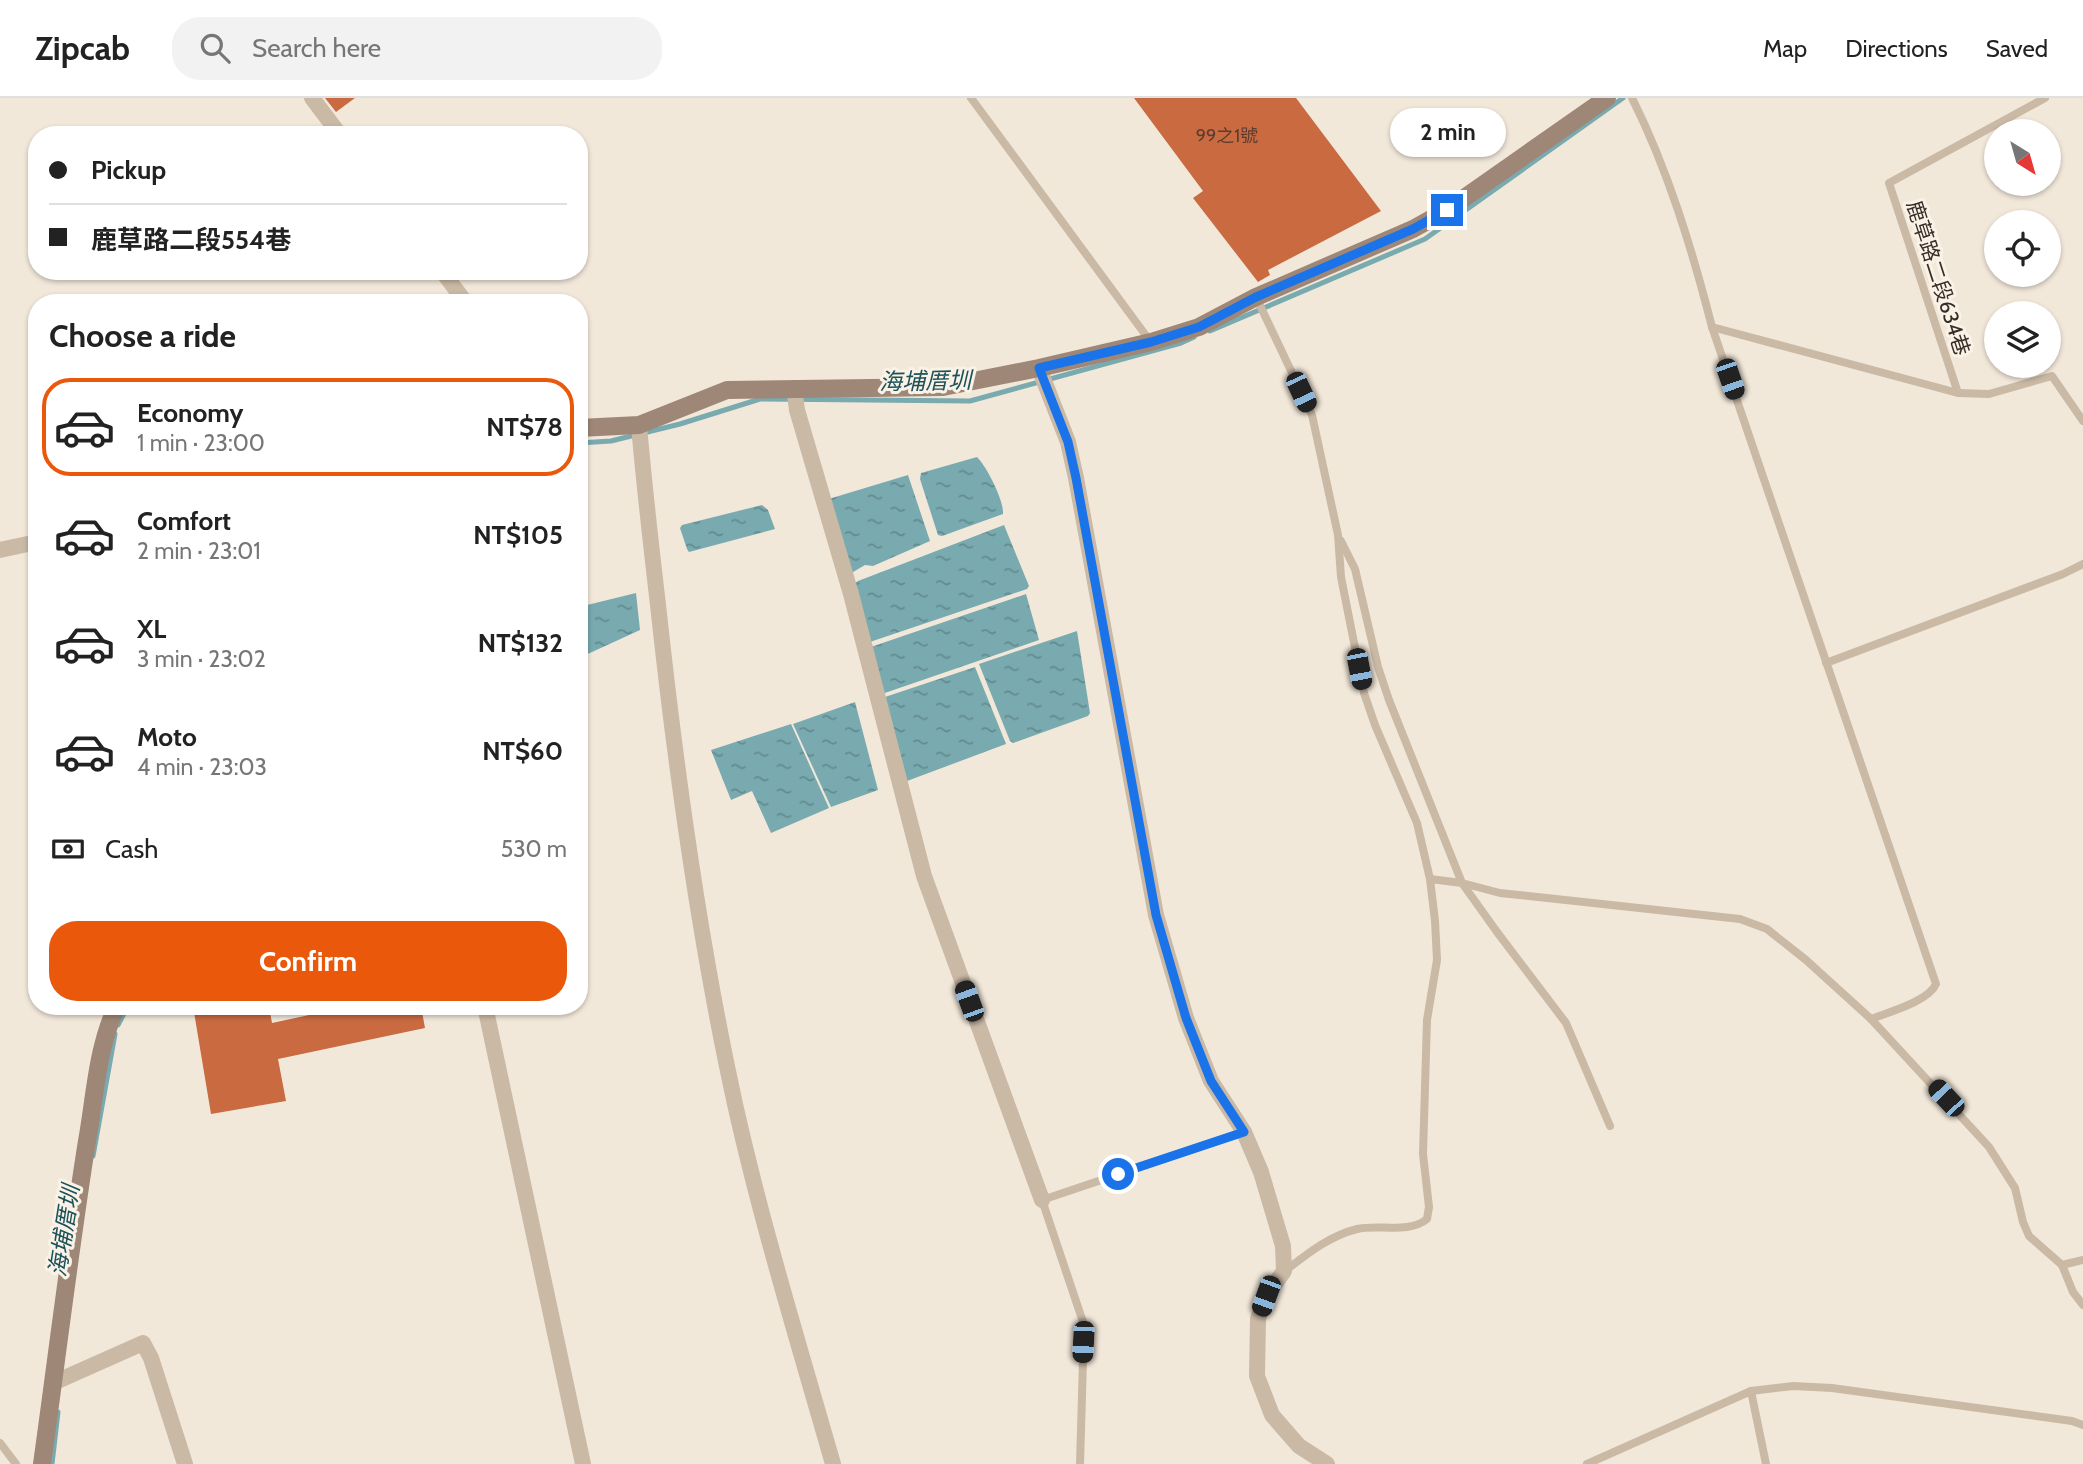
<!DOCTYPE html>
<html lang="en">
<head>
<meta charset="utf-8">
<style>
	:root { --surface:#fff; --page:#f2f2f2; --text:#222; --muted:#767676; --line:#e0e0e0; --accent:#ea580c }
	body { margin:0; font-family:Cabin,"Noto Sans TC",sans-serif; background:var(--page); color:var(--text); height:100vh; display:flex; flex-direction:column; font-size:26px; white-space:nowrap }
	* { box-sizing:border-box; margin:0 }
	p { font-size:23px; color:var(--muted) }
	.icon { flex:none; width:38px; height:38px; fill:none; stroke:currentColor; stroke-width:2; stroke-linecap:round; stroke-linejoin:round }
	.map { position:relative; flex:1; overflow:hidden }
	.panel { position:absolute; left:28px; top:196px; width:560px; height:721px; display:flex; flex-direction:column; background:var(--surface); border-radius:28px; box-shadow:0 2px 5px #0004 }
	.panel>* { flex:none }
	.hud { position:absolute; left:28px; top:28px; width:560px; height:154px; border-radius:28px; box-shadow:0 2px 5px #0004; display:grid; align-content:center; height:154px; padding:0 21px; background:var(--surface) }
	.needle { width:46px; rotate:143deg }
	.tools { position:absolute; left:1984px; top:21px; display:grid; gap:14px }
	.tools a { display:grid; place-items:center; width:77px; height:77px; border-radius:50%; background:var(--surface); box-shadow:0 2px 5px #0004; font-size:35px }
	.end { position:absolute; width:32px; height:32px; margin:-16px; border:9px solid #1a73e8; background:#fff; box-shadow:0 0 0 4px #fff }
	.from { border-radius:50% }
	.bubble { position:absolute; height:49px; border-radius:24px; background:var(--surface); box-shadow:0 2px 5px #0004; font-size:23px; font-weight:700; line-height:49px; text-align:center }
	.car { position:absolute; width:21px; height:42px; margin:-21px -10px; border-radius:9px; box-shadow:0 0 5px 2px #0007; background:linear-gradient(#222 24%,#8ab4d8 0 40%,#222 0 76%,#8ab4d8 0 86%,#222 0) }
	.hud b { display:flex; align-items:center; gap:24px; height:66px; font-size:26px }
	.hud b+b { border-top:2px solid var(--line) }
	.hud i { width:18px; height:18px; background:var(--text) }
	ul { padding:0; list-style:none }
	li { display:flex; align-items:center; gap:21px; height:98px; margin:0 14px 10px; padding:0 7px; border:4px solid transparent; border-radius:28px }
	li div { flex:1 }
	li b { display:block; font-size:26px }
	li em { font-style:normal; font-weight:700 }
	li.current { border-color:var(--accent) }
	li>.icon { width:63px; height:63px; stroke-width:1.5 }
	h2 { padding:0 21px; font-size:32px; line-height:84px }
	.pay { display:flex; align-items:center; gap:18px; height:77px; padding:0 21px; font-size:26px }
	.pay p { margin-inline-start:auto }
	.cta { display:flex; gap:14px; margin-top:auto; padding:14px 21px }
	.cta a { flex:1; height:80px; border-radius:28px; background:var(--accent); color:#fff; font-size:28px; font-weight:700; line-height:80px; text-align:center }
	header { display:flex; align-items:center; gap:42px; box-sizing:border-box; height:98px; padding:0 35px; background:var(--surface); border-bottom:2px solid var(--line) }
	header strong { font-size:33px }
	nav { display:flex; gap:38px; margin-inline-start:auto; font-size:24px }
	.search { width:490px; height:63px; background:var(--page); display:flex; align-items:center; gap:18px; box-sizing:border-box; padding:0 24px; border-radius:28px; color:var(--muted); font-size:26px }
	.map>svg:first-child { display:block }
</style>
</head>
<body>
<header>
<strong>Zipcab</strong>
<div class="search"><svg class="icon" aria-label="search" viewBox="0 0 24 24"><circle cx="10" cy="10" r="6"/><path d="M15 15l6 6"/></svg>Search here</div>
<nav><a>Map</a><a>Directions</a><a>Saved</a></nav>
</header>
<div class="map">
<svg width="2083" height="1366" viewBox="0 0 2083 1366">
	<defs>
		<pattern id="water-ripples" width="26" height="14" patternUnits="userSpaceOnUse" patternTransform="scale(1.75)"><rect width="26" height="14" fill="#78aab0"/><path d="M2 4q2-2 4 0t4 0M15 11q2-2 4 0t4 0" fill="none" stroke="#638b8f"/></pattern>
	</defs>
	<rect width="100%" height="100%" fill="#f2e8da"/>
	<g fill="url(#water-ripples)">
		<path d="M977,359C987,369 1004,403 1003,416L942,438L938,437L920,381L921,375Z"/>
		<path d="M908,377L930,443L873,468L865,467L843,480L822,403Z"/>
		<path d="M762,407L768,412L775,431L689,454L687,451L680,430L682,427Z"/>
		<path d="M1004,427L1029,488L1027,491L861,547L844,492L858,483Z"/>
		<path d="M636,495L640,532L579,560V509Z"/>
		<path d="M1026,496L1039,542L879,597L862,552Z"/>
		<path d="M1077,533L1090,615L1088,618L1013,645L1010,643L979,566Z"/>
		<path d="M975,569L1006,646L899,686L876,602Z"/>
		<path d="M855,604L878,692L831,709L793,626Z"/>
		<path d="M791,626L829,710L771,735L752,693L731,702L711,652Z"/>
	</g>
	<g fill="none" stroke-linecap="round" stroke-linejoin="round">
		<g stroke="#78aab0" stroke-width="5">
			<path d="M1210,233L1425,141L1623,0"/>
			<path d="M579,345L611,343L680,326L760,301L970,303L1181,245L1194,239"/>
			<path d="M118,927L128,908"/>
			<path d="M93,1058L115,936"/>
			<path d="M52,1366L58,1314"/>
		</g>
	</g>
	<g fill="#c96a41">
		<path d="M325,0H355L336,14Z"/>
		<path d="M1134,0H1296L1381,113L1268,172L1270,177L1258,184L1193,100L1203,93Z"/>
		<path d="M193,908H269L272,925L351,908H421L425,930L278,961L286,1003L211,1016Z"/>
	</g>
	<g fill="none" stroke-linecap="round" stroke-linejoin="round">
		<g stroke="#cab9a5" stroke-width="8">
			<path d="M971,0L1150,243"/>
			<path d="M1632,0C1668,72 1692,151 1712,229L1936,886C1929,903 1889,914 1871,921"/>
			<path d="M1256,199L1312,317L1338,437L1341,479L1364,595L1375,627L1417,725L1430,781L1435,823L1437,862L1427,922L1423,1056L1429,1109L1427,1121C1409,1136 1378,1126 1357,1131C1329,1138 1307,1156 1285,1173"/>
			<path d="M1712,229L1958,295L1989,296L2052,278L2083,323"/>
			<path d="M1958,295L1889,85L2045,0"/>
			<path d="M1341,443L1355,471L1378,569L1389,602L1462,785L1497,834L1566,925L1610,1028"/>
			<path d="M1826,565L2063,476L2083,466"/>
			<path d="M1430,781L1462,785L1500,795L1740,821L1767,831L1806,862L1871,921L1989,1049L2015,1090L2023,1124L2029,1138L2062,1167L2073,1194L2083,1207"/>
			<path d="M2062,1167L2083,1162"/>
			<path d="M1751,1293L1766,1366"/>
			<path d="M0,1345L16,1366"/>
			<path d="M1080,1366L1084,1227L1042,1102L1244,1034"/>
			<path d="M1587,1366L1751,1293L1793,1288L1832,1290L2072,1323L2083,1327"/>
		</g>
		<g stroke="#cab9a5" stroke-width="16">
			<path d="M312,0L340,37"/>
			<path d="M442,173L466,205"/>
			<path d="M1039,270L1068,344L1076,380L1156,817L1186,920L1211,983L1244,1034L1261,1074L1283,1148L1284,1173L1266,1198L1258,1221L1257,1278L1272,1317L1299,1348L1327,1366"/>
			<path d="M794,290L797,312L851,496L924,778L1042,1102"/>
			<path d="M639,327C644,387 651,447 658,507C676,674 699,842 735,1006C762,1127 799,1247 833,1366"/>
			<path d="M0,452L37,444"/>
			<path d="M485,908L583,1366"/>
			<path d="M53,1285L143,1245L151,1260L185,1366"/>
		</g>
		<g stroke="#9e8777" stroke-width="18">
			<path d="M579,330L639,327L727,292L943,289L1039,270L1151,244L1199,229L1256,199L1413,131L1447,112L1607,0"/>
			<path d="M42,1366C57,1258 70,1150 87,1043C95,999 97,949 117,908"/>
		</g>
	</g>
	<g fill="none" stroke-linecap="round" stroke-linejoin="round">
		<path stroke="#1a73e8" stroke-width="9" d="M1118,1076L1244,1034L1211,983L1186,920L1156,817L1076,380L1068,344L1039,270L1151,244L1199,229L1256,199L1413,131L1447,112"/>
	</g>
	<g text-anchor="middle" stroke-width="6" stroke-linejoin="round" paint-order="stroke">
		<g font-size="18" fill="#5b3c2e">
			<text x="1227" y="44">99之1號</text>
		</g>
		<g font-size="21" fill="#362d27" stroke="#faf2e6">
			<text transform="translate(1938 180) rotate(72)" y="7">鹿草路二段634巷</text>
		</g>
		<g font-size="23" font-style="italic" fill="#1b5159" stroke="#faf2e6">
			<text transform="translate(925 283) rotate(-1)" y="8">海埔厝圳</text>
			<text transform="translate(64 1133) rotate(-81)" y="8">海埔厝圳</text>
		</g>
	</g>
</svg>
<div class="tools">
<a><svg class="needle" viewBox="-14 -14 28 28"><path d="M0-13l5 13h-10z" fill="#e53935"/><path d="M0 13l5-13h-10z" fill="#767676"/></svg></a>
<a><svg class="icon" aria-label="locate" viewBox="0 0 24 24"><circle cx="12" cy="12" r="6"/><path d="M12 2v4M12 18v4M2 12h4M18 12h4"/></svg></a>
<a><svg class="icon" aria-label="layers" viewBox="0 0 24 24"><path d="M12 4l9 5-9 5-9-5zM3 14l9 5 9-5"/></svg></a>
</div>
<i class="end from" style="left:1118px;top:1076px"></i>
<i class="end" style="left:1447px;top:112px"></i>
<div class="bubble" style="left:1390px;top:10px;width:116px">2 min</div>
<i class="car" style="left:1730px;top:281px;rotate:161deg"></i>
<i class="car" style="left:1301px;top:294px;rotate:155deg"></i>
<i class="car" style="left:1359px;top:571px;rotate:169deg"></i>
<i class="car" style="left:969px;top:903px;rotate:340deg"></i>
<i class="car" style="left:1946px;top:1000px;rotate:317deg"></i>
<i class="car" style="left:1266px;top:1198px;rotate:200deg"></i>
<i class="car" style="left:1083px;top:1244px;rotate:183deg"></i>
<div class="hud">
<b><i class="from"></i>Pickup</b>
<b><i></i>鹿草路二段554巷</b>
</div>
<section class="panel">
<h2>Choose a ride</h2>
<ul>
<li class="current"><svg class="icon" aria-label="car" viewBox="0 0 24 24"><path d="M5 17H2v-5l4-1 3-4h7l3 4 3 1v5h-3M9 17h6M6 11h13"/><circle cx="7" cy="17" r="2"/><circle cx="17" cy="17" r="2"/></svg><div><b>Economy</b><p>1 min · 23:00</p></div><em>NT$78</em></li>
<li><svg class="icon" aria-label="car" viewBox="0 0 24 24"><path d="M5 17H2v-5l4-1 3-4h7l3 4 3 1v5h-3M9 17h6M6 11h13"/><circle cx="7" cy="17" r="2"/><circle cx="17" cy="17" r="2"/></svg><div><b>Comfort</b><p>2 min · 23:01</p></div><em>NT$105</em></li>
<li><svg class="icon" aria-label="car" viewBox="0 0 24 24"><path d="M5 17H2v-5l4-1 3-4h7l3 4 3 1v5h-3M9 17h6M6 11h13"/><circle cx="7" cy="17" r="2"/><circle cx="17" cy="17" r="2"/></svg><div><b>XL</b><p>3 min · 23:02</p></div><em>NT$132</em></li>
<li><svg class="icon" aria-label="car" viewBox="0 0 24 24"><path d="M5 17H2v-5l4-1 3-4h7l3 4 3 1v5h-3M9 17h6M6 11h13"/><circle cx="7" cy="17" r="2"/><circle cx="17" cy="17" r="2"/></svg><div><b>Moto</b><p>4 min · 23:03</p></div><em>NT$60</em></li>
</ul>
<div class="pay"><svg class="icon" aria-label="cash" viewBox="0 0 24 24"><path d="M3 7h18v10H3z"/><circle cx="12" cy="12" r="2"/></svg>Cash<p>530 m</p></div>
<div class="cta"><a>Confirm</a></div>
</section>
</div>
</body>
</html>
